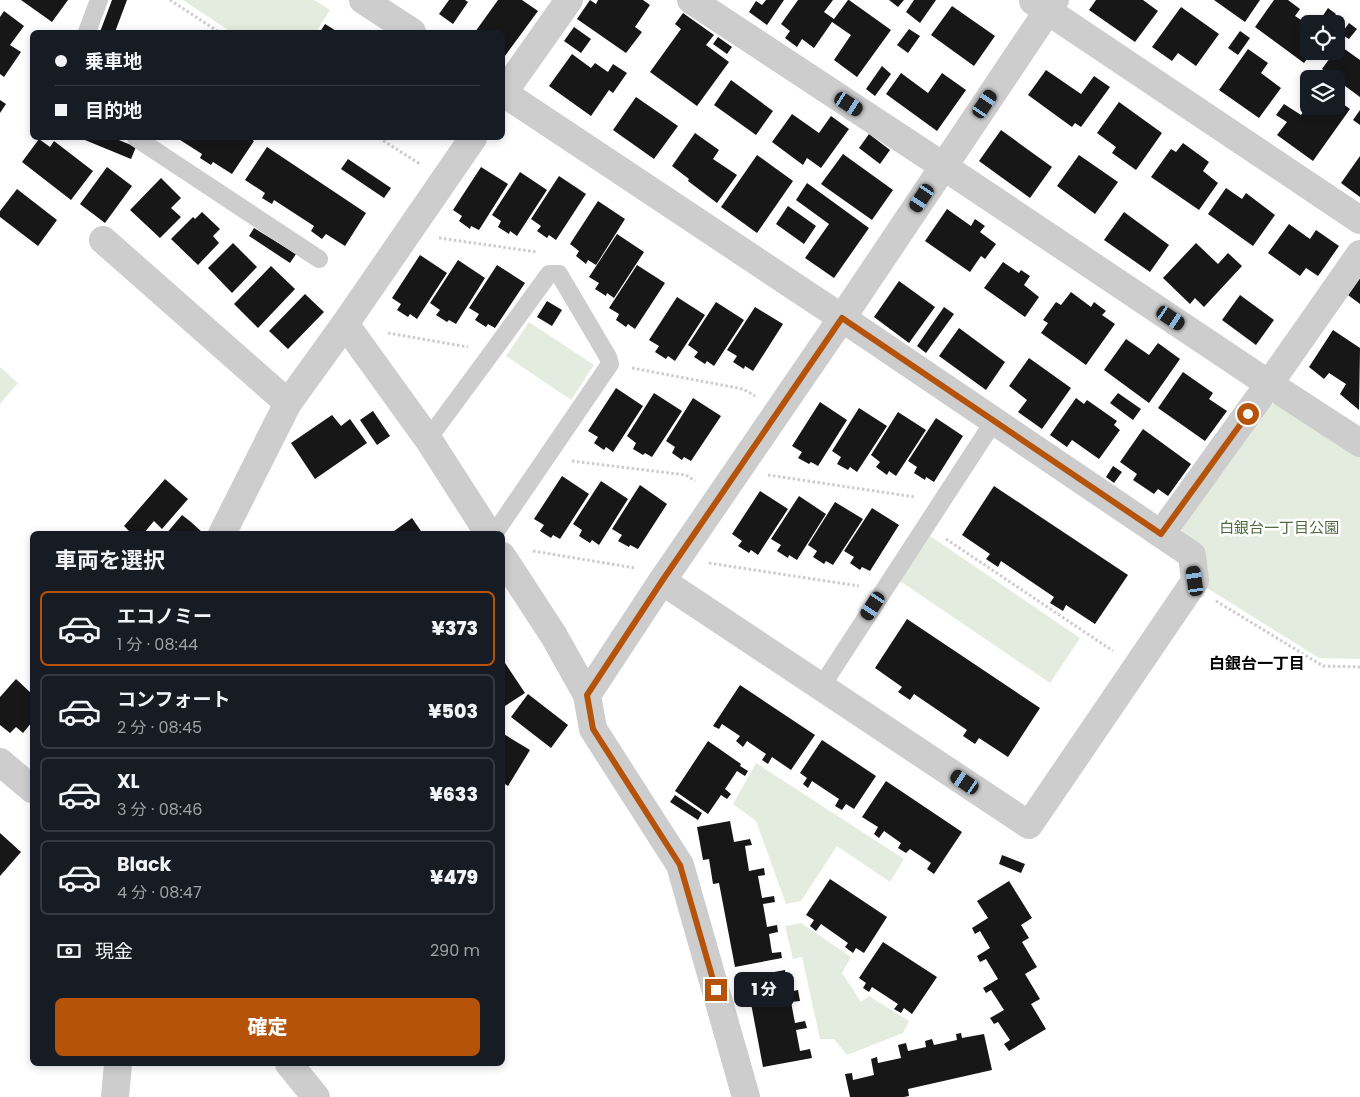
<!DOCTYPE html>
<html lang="ja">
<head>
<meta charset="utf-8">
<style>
	:root { --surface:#171b24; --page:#20242c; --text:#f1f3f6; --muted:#9ea1a6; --line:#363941; --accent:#b45309 }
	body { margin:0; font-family:Poppins,"Noto Sans JP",sans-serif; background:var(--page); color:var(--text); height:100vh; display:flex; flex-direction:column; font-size:19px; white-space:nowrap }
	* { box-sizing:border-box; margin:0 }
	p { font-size:16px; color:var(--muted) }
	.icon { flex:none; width:28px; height:28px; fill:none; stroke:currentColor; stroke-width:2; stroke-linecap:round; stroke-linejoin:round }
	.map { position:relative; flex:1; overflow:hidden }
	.sheet { position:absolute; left:30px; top:531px; width:475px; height:535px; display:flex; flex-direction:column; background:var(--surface); border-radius:8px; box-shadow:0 2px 8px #0003 }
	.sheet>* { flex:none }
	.banner { position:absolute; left:30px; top:30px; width:475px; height:110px; border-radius:8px; box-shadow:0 2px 8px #0003; display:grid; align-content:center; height:110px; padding:0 25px; background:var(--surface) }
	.fabs { position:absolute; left:1300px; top:15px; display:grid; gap:10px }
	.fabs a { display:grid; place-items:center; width:45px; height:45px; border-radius:8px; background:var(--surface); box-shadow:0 2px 8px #0003; font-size:25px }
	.end { position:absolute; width:22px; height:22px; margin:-11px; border:6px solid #b45309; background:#fff; box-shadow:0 0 0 2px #fff }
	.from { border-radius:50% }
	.bubble { position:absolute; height:35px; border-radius:8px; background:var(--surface); box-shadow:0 2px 8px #0003; font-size:16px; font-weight:800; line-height:35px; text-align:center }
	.car { position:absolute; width:15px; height:30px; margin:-15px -8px; border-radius:6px; box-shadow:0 0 4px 1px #0007; background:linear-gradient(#222 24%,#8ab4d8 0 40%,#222 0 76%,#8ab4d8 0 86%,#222 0) }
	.banner b { display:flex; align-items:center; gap:18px; height:48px; font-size:19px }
	.banner b+b { border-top:1px solid var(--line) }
	.banner i { width:12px; height:12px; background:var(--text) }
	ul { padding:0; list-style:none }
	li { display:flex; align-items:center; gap:15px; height:75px; margin:0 10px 8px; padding:0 15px; border:2px solid var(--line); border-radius:8px }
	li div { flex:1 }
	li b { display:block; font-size:19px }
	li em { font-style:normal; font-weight:800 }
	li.current { border-color:var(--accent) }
	li>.icon { width:45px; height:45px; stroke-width:1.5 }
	h2 { padding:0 25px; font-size:22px; line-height:60px }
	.pay { display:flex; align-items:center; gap:12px; height:55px; padding:0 25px; font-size:19px }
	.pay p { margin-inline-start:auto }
	.button { display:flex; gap:10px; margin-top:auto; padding:10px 25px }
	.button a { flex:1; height:58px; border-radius:8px; background:var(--accent); color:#fff; font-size:20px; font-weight:800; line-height:58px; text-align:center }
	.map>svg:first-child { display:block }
</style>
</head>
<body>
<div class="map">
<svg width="1360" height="1097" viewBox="0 0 1360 1097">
	<rect width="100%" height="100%" fill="#fff"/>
	<g fill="#e4ecdf">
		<path d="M183,0H314L330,10L316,32H231Z"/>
		<path d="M529,322L594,365L571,400L506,356Z"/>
		<path d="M0,367L18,383L0,404Z"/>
		<path d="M1278,403L1360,456V659L1319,658L1207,588L1208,568L1198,549L1182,535V526L1267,405Z"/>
		<path d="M930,536L1080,638L1050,683L900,581Z"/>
		<path d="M756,763L904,859L890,882L837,846L801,901L786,904L756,821L733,804Z"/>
		<path d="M801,923L851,957L842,973L861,1002L869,996L909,1021L903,1033L847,1055L834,1039H820L802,957L793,959L785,926Z"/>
	</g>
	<g fill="#171717">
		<path d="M21,0H68L52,22Z"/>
		<path d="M112,0H127L115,32H100Z"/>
		<path d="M449,0H465L468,2L453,24L439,14Z"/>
		<path d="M498,0H522L538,11L502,60V32H475Z"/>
		<path d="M590,0L596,4L598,0H643L650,5L635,27L642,32L626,53L577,19Z"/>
		<path d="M766,0H784L767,25L749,12L756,1L762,5Z"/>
		<path d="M798,0H833L824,12L834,19L848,0H849L891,30L857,77L834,60L851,35L832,22L814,48L802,39L797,47L785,38L790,31L781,24Z"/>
		<path d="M889,0H904L898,7Z"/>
		<path d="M914,0H936L920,23L906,12Z"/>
		<path d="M1096,0H1143L1158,11L1135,42L1089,10Z"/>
		<path d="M1214,0H1260L1245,22Z"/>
		<path d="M1274,0H1288L1300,9L1295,16L1309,25V51H1313L1304,63L1255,27Z"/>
		<path d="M952,6L995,36L974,66L931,35Z"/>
		<path d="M1181,7L1219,34L1196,66L1178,53L1172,61L1152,47Z"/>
		<path d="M1328,8L1336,14L1328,24H1325L1320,20Z"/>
		<path d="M4,11L24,26L10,45L21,52L4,77L0,74V17Z"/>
		<path d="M683,13L714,35L706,45L729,62L697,106L650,72L681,29L675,24Z"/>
		<path d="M1349,23L1357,29L1349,39L1341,34Z"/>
		<path d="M325,24L338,32H320Z"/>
		<path d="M574,27L591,39L581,53L564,41Z"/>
		<path d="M909,29L920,36L908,53L897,45Z"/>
		<path d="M1240,31L1250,38L1238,55L1228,48Z"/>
		<path d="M718,37L732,47L727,54L713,44Z"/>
		<path d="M1339,45L1360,60V97L1322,69L1335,51H1336Z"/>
		<path d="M1248,49L1268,63L1261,73L1281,88L1259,118L1219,90Z"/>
		<path d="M572,54L591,68L595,63L608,72L613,64L627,73L613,93L609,90L591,116L549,86Z"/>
		<path d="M882,66L891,74L875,96L866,89Z"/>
		<path d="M1046,70L1081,94L1094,76L1110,87L1081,127L1075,123L1072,127L1028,95Z"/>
		<path d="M901,73L928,93L942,73L966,90L937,131L886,94Z"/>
		<path d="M731,80L773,111L756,135L714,105Z"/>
		<path d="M636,97L678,126L654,159L613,130Z"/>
		<path d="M1336,99L1350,109L1313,161L1277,135L1287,122L1276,115L1284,104L1301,115L1309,104V106H1336Z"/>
		<path d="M0,100L6,104L0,113Z"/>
		<path d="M1119,102L1162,133L1136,170L1112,153L1116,147L1097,133Z"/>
		<path d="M1360,110V125L1353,120Z"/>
		<path d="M792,114L819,133L831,116L849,129L821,168L807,158L803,165L772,142Z"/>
		<path d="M1001,130L1052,167L1030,198L979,161Z"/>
		<path d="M695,133L719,150L713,159L737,175L717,203L688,181L689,179L672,166Z"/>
		<path d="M869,134L890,150L880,164L859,148Z"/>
		<path d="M80,138H114L136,147L131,159Z"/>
		<path d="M177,138H249L254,141L232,174L213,162L211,165L200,158L202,154Z"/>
		<path d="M39,139L50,147L54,141L93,171L71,200L22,162Z"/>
		<path d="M1183,143L1209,162L1203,171L1218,183L1199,210L1151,177L1171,149L1176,152Z"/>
		<path d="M267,147L366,213L345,246L326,234L322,239L311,231L314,226L274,200L272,204L262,198L265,193L245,180Z"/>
		<path d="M843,154L893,190L872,220L821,184Z"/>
		<path d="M757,155L793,181L757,233L721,207Z"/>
		<path d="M1079,155L1118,182L1095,214L1057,186Z"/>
		<path d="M1360,156V197L1341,183Z"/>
		<path d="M348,159L391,188L384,198L341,169Z"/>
		<path d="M107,167L132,186L105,223L80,204Z"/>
		<path d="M481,167L508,184L479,230L471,226L470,229L459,221L462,216L453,210Z"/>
		<path d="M520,172L547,190L517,236L510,231L509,234L498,227L501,221L492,215Z"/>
		<path d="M559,176L586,194L556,240L549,235L547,238L537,231L541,226L531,219Z"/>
		<path d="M161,178L181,198L171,208L181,217L160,238L130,210Z"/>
		<path d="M807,183L869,228L834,278L805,258L829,224L796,200Z"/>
		<path d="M1226,188L1242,199L1246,193L1275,215L1253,246L1208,214Z"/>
		<path d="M17,189L57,220L38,246L0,217V211Z"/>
		<path d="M598,201L625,219L596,265L588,260L586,264L576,256L579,251L570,244Z"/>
		<path d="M788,206L816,226L804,244L776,224Z"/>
		<path d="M947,209L971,226L975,219L985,226L980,232L996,244L985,259L981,256L970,272L925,241Z"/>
		<path d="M202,212L220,229L213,236L219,243L198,265L171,239L193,217L195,219Z"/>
		<path d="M1124,212L1169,245L1150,272L1104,240Z"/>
		<path d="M1289,224L1310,239L1316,230L1339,246L1318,276L1306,268L1300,276L1268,253Z"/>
		<path d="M254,228L296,254L290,263L249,236Z"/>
		<path d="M617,234L644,252L614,298L607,293L606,296L595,289L599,283L589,277Z"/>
		<path d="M233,243L257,267L232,293L208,268Z"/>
		<path d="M1196,243L1218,264L1228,253L1242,266L1204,307L1195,298L1190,304L1163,278Z"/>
		<path d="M420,255L447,273L417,319L410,314L408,317L397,310L401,304L392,298Z"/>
		<path d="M458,260L485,278L456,324L449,320L447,322L436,315L440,310L430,303Z"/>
		<path d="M1003,262L1019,273L1021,270L1030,276L1024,285L1039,297L1025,317L984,288Z"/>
		<path d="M497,265L525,283L495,328L488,324L486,327L475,320L479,314L469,308Z"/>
		<path d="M637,265L665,283L635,329L628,324L626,327L616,320L619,314L609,308Z"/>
		<path d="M271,266L295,289L258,328L234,304Z"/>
		<path d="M1360,278V304L1348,295Z"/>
		<path d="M899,281L935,307L909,343L874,317Z"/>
		<path d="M1071,292L1091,307L1094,302L1106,311L1102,315L1115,324L1086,365L1041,333L1048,323L1043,320L1056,302L1061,305Z"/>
		<path d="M305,294L324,312L288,349L269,331Z"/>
		<path d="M1240,295L1274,320L1256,345L1222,320Z"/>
		<path d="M677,297L705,315L675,361L668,356L666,359L655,352L659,346L649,340Z"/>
		<path d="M547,301L562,310L552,326L537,317Z"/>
		<path d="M716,302L744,320L714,366L707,361L705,364L694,357L698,352L688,345Z"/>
		<path d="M755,307L783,324L753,371L745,366L744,369L733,362L737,356L727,350Z"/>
		<path d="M944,307L954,314L926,353L917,346Z"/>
		<path d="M959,328L1005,362L986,390L939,356Z"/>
		<path d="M1333,330L1360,348L1359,410L1340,394L1346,384L1329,373L1324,379L1309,367Z"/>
		<path d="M1126,339L1149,355L1158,343L1180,359L1149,403L1104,370Z"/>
		<path d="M1029,358L1071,388L1042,429L1018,412L1027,400L1009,386Z"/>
		<path d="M1183,372L1213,393L1209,399L1227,411L1205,441L1158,408Z"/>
		<path d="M616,388L643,406L613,452L606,447L604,450L594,443L598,437L588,431Z"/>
		<path d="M654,393L682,411L652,457L645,453L643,455L633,449L636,443L627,436Z"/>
		<path d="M1118,393L1141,409L1133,420L1110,403Z"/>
		<path d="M693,398L721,416L691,461L684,457L682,460L672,453L675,447L666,441Z"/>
		<path d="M1076,398L1084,404L1087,400L1117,421L1114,425L1120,430L1099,459L1072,440L1067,447L1050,435Z"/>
		<path d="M820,402L847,420L818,466L811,462L809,464L798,458L802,452L792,446Z"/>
		<path d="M859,408L887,426L857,472L850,467L848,470L837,464L841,457L832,451Z"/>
		<path d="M373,411L390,436L377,445L360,420Z"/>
		<path d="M898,412L926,430L896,476L889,471L887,475L876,467L880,462L871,455Z"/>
		<path d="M332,415L341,426L350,419L367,443L315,479L291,443Z"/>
		<path d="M936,418L963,436L934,482L926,477L925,480L914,473L917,467L908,461Z"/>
		<path d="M1143,429L1191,464L1168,496L1158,489L1154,494L1133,480L1137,474L1120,462Z"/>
		<path d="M1113,466L1122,472L1114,483L1106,477Z"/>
		<path d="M562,476L589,494L560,539L553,535L551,538L540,531L544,525L534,519Z"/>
		<path d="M165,479L188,499L162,529L154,521L143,534H132L124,526Z"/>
		<path d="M601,481L628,499L599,545L592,540L590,543L579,536L582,530L573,524Z"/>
		<path d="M640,485L667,504L638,549L630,545L629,547L618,541L622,535L612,529Z"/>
		<path d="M994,486L1128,575L1095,624L1066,605L1063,611L1050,603L1054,597L1001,561L998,567L986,559L990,554L962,535Z"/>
		<path d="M760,491L788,509L758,555L751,550L749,553L738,546L742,541L732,534Z"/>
		<path d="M799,496L826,514L797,560L789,555L788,558L777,551L781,545L771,539Z"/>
		<path d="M835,502L863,519L833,565L826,561L824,564L813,557L817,551L808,545Z"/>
		<path d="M872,508L899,525L870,571L862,567L860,570L850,563L854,557L844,551Z"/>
		<path d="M182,515L191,522L204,534H166Z"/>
		<path d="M412,518L423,534H390Z"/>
		<path d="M907,619L1040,708L1008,757L979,738L975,744L963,736L967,730L914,694L910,700L898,692L902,687L875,668Z"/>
		<path d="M505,663L525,693L502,708V664Z"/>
		<path d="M16,679L32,694V722L23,733L16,727L10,733L0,725V697Z"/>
		<path d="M740,685L815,735L791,770L772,757L768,764L762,760L766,754L747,741L743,747L736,741L740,736L722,724L719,729L713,726Z"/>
		<path d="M528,694L568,725L551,748L511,717Z"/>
		<path d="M502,733L530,750L508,786L502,782Z"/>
		<path d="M822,740L876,776L854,809L846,804L842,810L835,806L839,799L812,781L808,788L803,784L807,778L800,773Z"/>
		<path d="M708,741L741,764L740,766L748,771L745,776L737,771L725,789L731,794L727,799L721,795L708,814L675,791Z"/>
		<path d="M886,781L962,832L934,874L927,869L931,863L910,849L906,853L898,848L901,843L884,831L879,838L874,834L878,827L862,817Z"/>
		<path d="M675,795L702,813L698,820L670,802Z"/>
		<path d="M730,821L734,842L750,839L752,845L745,846L749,871L764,868L765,875L758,876L762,898L774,896L775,902L763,904L767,927L777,925L778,932L769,934L772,953L781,952L782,958L735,967L719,883L713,884L709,859L703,860L697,827Z"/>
		<path d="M0,833L21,852L0,876Z"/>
		<path d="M1002,855L1025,864L1021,873L999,864Z"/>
		<path d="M830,879L887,917L864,953L856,948L853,953L845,947L848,943L821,924L816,931L810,926L814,920L806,915Z"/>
		<path d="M1009,881L1032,918L1021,925L1029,938L1022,942L1037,967L1025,974L1040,999L1031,1004L1046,1029L1009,1051L1004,1044L1010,1040L998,1022L994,1024L990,1018L1004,1010L991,990L986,993L983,988L998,979L986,959L980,962L977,956L990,948L980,931L975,934L972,928L988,918L977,901Z"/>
		<path d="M883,942L937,977L912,1014L904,1008L901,1013L894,1009L898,1004L872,987L869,992L863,988L866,983L859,978Z"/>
		<path d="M785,970L789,992L798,990L800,1001L791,1002L795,1023L805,1021L807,1028L796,1030L800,1051L810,1049L812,1058L763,1067L746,977Z"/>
		<path d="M961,1033L962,1038L984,1034L992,1070L908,1089L909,1096L904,1097H850L845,1074L852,1073L853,1080L874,1075L871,1059L877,1057L878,1063L901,1058L898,1045L906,1043L908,1051L926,1047L925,1041L932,1039L934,1045L957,1040L956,1034Z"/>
	</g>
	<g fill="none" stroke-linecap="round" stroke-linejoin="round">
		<g stroke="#cdcdcd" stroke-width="3" stroke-dasharray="2.5 2.5" stroke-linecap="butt">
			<path d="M170,0L219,32"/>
			<path d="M379,138L420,164"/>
			<path d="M439,238L537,252"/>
			<path d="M388,333L468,347"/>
			<path d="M632,368L743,389L755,396"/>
			<path d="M572,461L686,475L695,481"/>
			<path d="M768,475L915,497"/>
			<path d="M946,539L1113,651"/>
			<path d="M533,551L635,568"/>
			<path d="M709,563L859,586"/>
			<path d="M1216,601L1323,666L1360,667"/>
		</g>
		<g stroke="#cdcdcd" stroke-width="18">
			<path d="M87,32L99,0"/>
			<path d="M136,138L319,259"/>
			<path d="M428,439L493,351L549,274H559L608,357L610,364L494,534"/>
			<path d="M821,687L994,421"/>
		</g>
		<g stroke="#cdcdcd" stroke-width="28">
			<path d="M363,0L412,32"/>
			<path d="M691,0L943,166L1269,384L1360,443"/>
			<path d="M1033,1L1360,220"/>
			<path d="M502,92L842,318L1161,534"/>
			<path d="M502,95L569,0"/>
			<path d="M103,240L288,403"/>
			<path d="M345,324L428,439L489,534"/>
			<path d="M222,534L288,403L345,324L473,138"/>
			<path d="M502,556L554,636L587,695L593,729L680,865L746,1097"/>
			<path d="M662,581L1029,825L1195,581L1192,555L1161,534L1269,384L1360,254"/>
			<path d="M587,695L662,581L842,318L1055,0"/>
			<path d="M0,762L32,789"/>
			<path d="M289,1064L316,1097"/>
			<path d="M115,1097L118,1064"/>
		</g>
	</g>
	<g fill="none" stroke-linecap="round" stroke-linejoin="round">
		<path stroke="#b45309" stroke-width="6" d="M716,990L680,865L593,729L587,695L662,581L842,318L1161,534L1248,414"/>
	</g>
	<g text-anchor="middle" stroke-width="5" stroke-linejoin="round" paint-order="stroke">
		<g font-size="15" fill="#4e693f" stroke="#fff">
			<text x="1279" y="533">白銀台一丁目公園</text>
		</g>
		<g font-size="16" font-weight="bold" fill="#000" stroke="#fff">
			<text x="1257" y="669">白銀台一丁目</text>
		</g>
	</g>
</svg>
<div class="fabs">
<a><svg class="icon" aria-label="locate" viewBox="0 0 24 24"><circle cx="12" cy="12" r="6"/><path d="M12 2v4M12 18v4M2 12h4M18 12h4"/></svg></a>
<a><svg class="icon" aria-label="layers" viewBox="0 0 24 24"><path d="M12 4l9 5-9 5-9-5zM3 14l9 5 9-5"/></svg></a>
</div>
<i class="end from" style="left:1248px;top:414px"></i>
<i class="end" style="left:716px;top:990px"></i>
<div class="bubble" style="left:734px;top:972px;width:60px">1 分</div>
<i class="car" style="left:849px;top:104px;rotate:123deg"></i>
<i class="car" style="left:985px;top:104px;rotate:34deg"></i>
<i class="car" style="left:922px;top:198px;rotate:214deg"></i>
<i class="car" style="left:1171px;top:318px;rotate:124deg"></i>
<i class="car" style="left:1195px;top:581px;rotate:352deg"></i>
<i class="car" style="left:873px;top:606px;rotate:213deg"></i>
<i class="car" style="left:965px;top:782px;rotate:304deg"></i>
<div class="banner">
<b><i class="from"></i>乗車地</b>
<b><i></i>目的地</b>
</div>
<section class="sheet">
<h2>車両を選択</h2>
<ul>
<li class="current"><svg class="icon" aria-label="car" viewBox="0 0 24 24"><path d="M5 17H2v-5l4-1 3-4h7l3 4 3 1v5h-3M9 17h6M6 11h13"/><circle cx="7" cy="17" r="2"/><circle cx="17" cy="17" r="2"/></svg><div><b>エコノミー</b><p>1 分 · 08:44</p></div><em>¥373</em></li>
<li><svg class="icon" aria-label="car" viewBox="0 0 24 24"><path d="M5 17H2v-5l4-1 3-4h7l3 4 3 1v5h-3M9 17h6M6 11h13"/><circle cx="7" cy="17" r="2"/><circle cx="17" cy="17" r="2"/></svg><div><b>コンフォート</b><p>2 分 · 08:45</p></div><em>¥503</em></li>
<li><svg class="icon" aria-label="car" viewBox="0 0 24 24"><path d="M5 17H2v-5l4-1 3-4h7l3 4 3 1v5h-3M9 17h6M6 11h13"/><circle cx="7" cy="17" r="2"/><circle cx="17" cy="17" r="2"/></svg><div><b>XL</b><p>3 分 · 08:46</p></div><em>¥633</em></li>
<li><svg class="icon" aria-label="car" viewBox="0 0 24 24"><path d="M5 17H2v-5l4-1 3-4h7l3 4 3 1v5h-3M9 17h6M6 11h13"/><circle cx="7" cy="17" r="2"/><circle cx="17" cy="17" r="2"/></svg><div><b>Black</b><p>4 分 · 08:47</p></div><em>¥479</em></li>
</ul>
<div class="pay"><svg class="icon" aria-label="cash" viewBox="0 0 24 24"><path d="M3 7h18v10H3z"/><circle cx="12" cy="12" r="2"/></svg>現金<p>290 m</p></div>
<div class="button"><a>確定</a></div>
</section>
</div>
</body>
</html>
